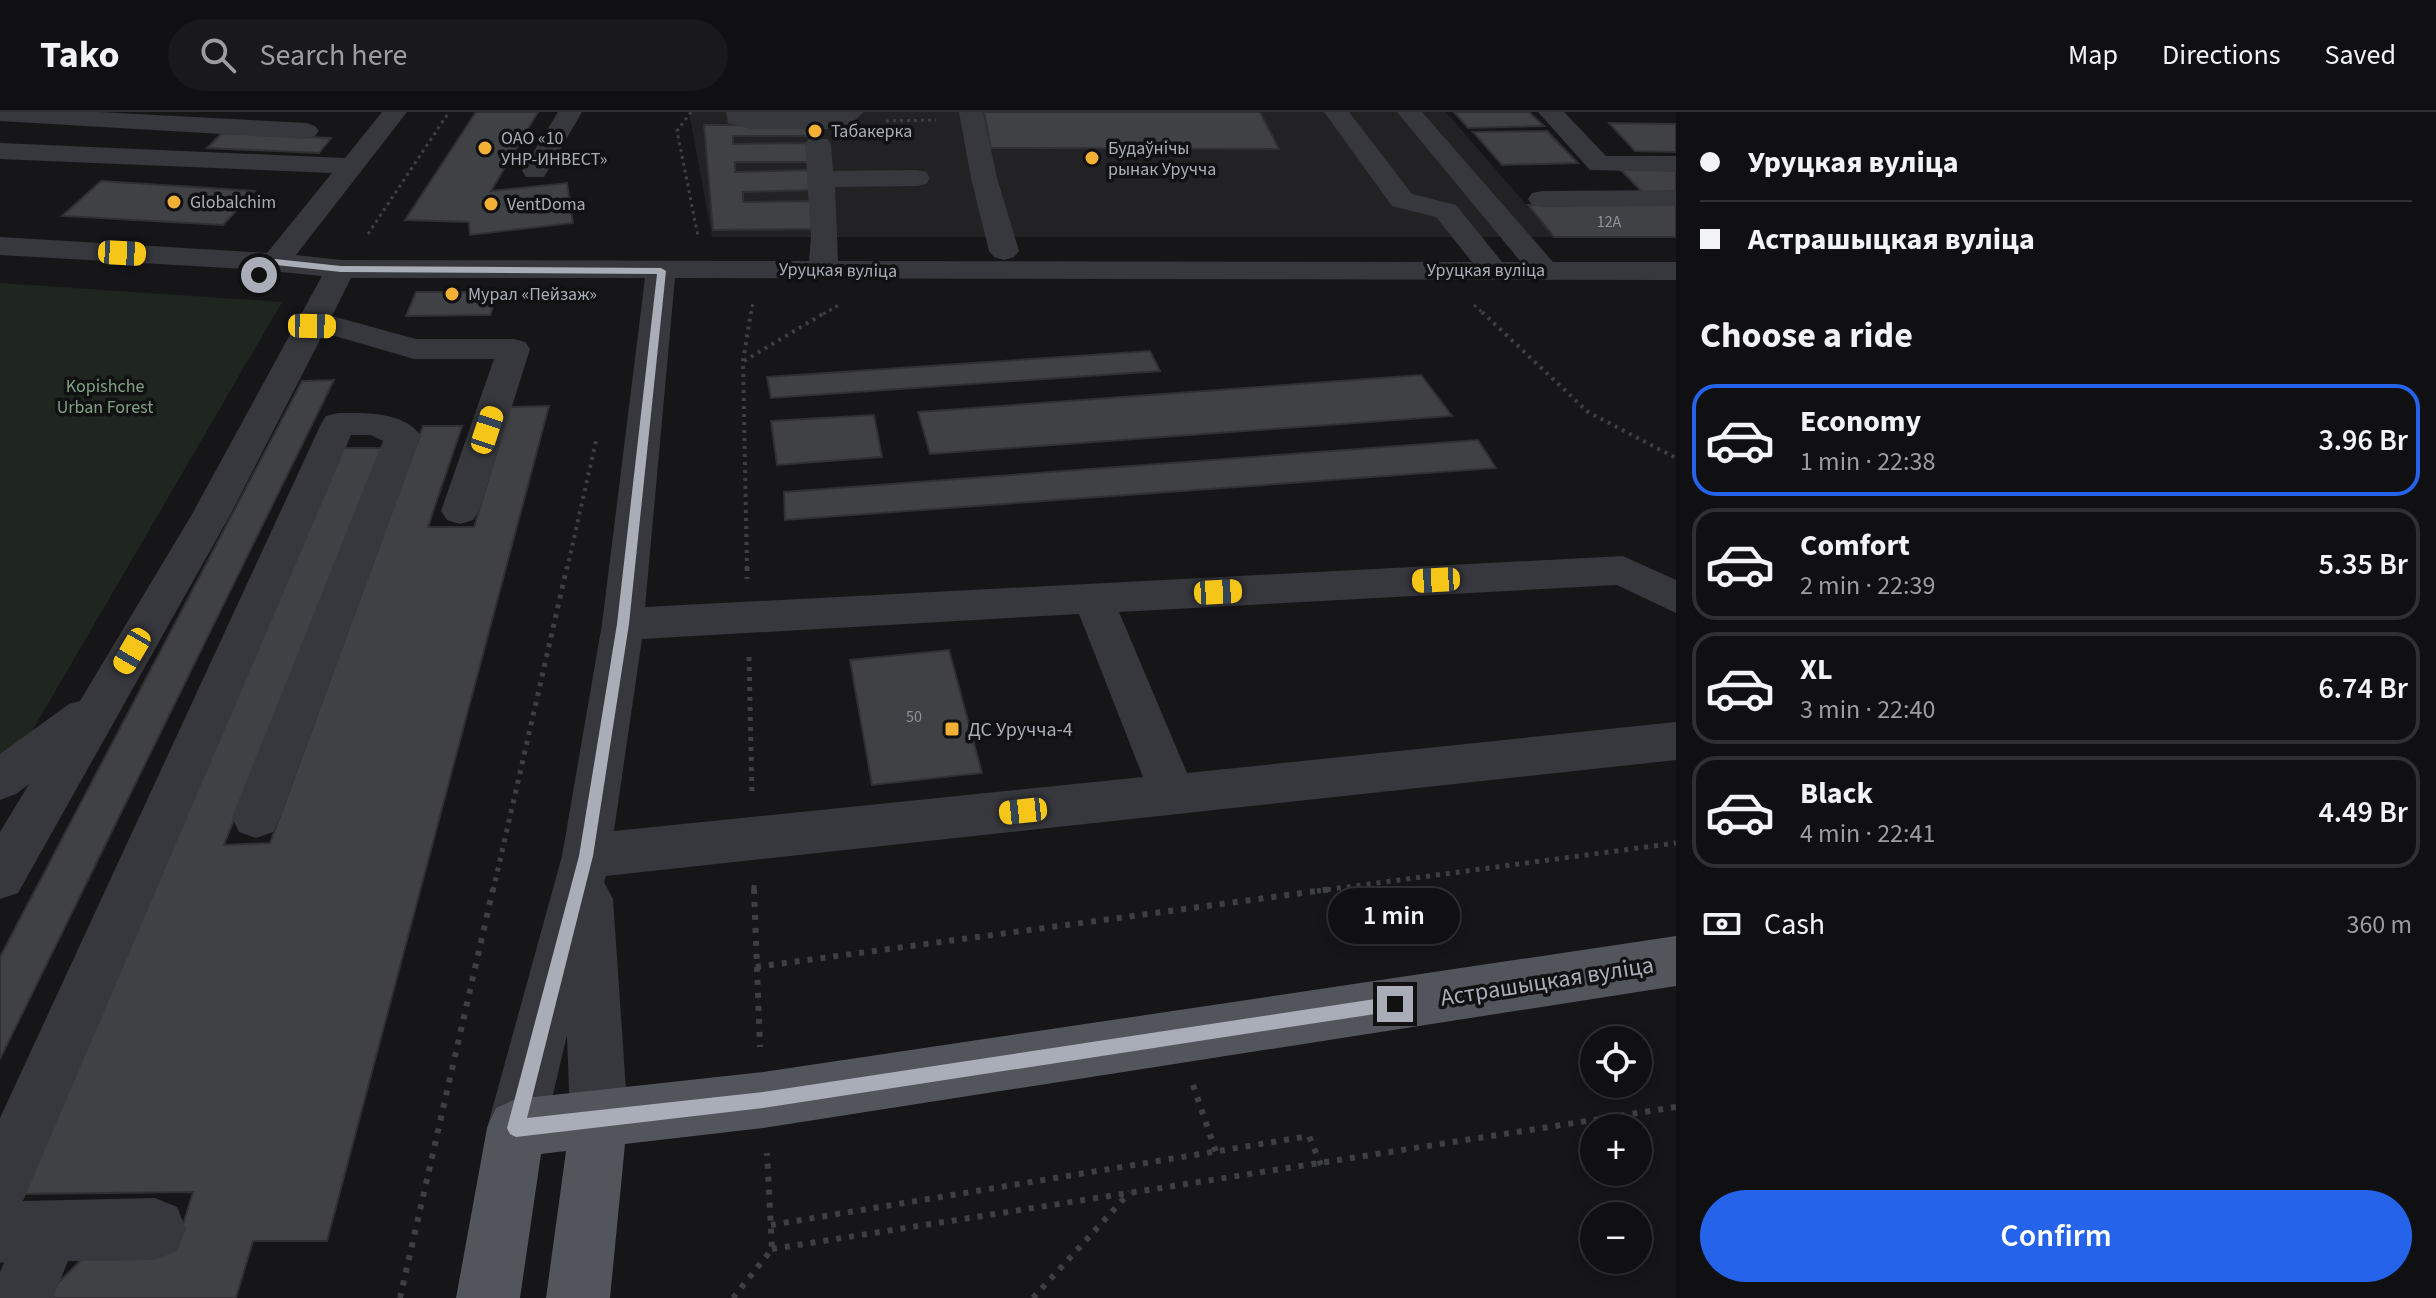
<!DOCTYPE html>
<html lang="en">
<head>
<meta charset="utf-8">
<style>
	:root { --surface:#101012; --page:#19191b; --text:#f1f3f6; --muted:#9c9d9f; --line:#303032; --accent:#2563eb }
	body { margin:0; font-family:"Source Sans 3",sans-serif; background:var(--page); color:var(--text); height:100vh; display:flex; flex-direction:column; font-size:30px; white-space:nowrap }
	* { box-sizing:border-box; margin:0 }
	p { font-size:26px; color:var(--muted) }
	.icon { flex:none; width:44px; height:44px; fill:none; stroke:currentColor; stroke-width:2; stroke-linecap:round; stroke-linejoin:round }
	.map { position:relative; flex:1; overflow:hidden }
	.sheet { display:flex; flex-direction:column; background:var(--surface); width:760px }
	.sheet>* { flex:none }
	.hud { display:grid; align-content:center; height:176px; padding:0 24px; background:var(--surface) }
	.tools { position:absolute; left:1580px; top:914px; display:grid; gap:16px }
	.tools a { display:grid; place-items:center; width:72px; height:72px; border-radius:50%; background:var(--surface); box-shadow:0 4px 12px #0003,0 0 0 2px var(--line); font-size:40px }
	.end { position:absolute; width:36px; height:36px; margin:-18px; border:10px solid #a8adb8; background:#111; box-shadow:0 0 0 4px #111 }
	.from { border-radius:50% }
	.bubble { position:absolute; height:56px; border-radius:28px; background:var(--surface); box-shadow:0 4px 12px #0003,0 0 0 2px var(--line); font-size:26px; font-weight:600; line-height:56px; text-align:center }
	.car { position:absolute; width:24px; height:48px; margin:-24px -12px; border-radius:10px; box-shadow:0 0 6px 2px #0007; background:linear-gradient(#f5c518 24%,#345 0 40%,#f5c518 0 76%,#345 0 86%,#f5c518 0) }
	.hud b { display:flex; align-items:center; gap:28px; height:76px; font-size:30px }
	.hud b+b { border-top:2px solid var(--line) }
	.hud i { width:20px; height:20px; background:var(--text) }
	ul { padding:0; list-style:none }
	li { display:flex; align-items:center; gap:24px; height:112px; margin:0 16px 12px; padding:0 8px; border:4px solid var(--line); border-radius:24px }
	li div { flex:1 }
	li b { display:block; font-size:30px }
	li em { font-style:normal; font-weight:600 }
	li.active { border-color:var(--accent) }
	li>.icon { width:72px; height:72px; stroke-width:1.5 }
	h2 { padding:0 24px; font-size:36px; line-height:96px }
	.pay { display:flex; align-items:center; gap:20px; height:88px; padding:0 24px; font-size:30px }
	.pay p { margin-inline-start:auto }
	.action { display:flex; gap:16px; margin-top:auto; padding:16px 24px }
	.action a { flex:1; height:92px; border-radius:48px; background:var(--accent); color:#fff; font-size:32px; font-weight:600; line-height:92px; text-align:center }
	header { display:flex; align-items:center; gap:48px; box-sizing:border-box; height:112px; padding:0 40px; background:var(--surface); border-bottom:2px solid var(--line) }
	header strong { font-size:38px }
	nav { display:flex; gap:44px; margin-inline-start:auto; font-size:28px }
	.search { width:560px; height:72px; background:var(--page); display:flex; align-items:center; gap:20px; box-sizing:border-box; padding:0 28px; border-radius:44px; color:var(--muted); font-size:30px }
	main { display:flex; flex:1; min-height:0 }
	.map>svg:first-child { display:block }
</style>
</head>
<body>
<header>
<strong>Tako</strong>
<div class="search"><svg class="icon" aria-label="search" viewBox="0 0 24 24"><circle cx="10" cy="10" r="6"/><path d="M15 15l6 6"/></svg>Search here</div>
<nav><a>Map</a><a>Directions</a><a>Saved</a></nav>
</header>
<main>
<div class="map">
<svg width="1676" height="1186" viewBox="0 0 1676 1186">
	<rect width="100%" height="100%" fill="#161618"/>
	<path fill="#222225" d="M689,0H1446L1554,125H712Z"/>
	<path fill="#1e261f" d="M0,171L282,190L0,674Z"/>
	<g fill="#404145" stroke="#303034" stroke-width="2">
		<path d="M476,0H538L491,79L567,71L573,111L470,123L469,110L405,108Z"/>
		<path d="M984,0H1260L1279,37L991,36Z"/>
		<path d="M1454,0H1529L1544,14L1468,16Z"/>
		<path d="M1609,11L1676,12V40L1635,39Z"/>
		<path d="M704,13H808L809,24H733V32L810,31L811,50H735V60L810,58L812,78L743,80V90L810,89L812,117L713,118Z"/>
		<path d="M1547,19L1578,51L1502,53L1473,20Z"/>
		<path d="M222,21L331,26L319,41L207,36Z"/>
		<path d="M1621,58H1676V81H1643Z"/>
		<path d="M101,69L255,79L223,113L62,104Z"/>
		<path d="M1528,93H1676V125H1554Z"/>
		<path d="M416,180H499L490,203L406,204Z"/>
		<path d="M1150,239L1160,259L771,286L767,265Z"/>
		<path d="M1421,263L1452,304L930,342L918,300Z"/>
		<path d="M334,268L0,947V845L302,269Z"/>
		<path d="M549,294L327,1129H253L236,1186H43L85,1144L176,1135L193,1080L20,1082L342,336H382L224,733L270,731L423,314H462L428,415H474L510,295Z"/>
		<path d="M874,303L882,345L777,353L771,309Z"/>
		<path d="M1478,328L1496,356L785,408L784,380Z"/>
		<path d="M949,538L982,661L872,673L850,548Z"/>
	</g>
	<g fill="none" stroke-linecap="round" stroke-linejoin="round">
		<g stroke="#3d3f44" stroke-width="3" stroke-dasharray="3 4" stroke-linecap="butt">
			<path d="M691,0L677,19L698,124"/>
			<path d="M886,9L936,8"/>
			<path d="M368,122L449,0"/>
			<path d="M1474,193L1484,202"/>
			<path d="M751,202L753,190"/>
			<path d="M823,202L839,193"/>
		</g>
		<g stroke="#3d3f44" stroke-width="4" stroke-dasharray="3 5" stroke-linecap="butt">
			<path d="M1482,200L1588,300L1676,346"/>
			<path d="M744,249L826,200"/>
			<path d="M567,457L596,329"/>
			<path d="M747,457L743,249L751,200"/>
		</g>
		<g stroke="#3d3f44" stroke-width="5" stroke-dasharray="4 6" stroke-linecap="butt">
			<path d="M747,455V467"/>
			<path d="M749,545L752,683"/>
			<path d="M754,773V779"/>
			<path d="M493,779L567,455"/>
			<path d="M1317,779L1676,731"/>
		</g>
		<g stroke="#3d3f44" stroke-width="6" stroke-dasharray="5 8" stroke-linecap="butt">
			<path d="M754,777L760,935"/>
			<path d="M756,855L1332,777"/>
			<path d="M1193,973L1216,1040"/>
			<path d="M771,1113L1309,1024L1321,1053"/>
			<path d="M772,1137L1676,995"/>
			<path d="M400,1186L493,777"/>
			<path d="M733,1186L772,1137L767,1041"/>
			<path d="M1033,1186L1130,1080"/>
		</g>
		<g fill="#37383d" fill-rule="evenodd">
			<path d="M0,0H99L306,11L315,14L319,19L315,24L306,27L0,9Z"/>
			<path d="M382,0H407L296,143L341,148L809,149L811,125L805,32L809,27H827L831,32L833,59L917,58L926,60L930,66L926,72L917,74L835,75L838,149L1472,150L1436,105L1392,94L1324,0H1349L1412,82L1456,93L1502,150H1521L1397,0H1422L1553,150H1676V168L675,166L645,495L1623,444L1676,468V501L1617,473L1119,500L1187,661L1676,610V648L606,764L604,770L613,787L628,1007L619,1027L599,1036L579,1027L570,1007L567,923L545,1016L536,1036L516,1045L496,1036L487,1016L562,744L602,512L645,166H351L332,204L416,227H514L525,230L530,237L479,399L473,408L460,412L447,408L441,399L494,247H414L335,224H322L229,405L18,781L0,787V720L29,672L16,682L0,688V642L69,592L80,589L191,404L322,164L281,160C268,169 261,175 244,171L240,165L246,157L0,143V125L267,141L332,61L0,47V31L345,46ZM1079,502L1143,665L614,719L642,527Z"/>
			<path d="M558,0H582L544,65H526L522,59Z"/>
			<path d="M726,0H864L848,14L839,17H751L728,11Z"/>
			<path d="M959,0H983L997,66L1019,139L1014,145L1004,148L994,145L989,139L971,66Z"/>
			<path d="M1538,0H1564L1606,44H1676V60L1590,58Z"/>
			<path d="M1676,78V94L1542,95L1532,93L1528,87L1532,81L1542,79Z"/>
			<path d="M338,301C365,301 404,299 421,324L280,705L273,720L256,726L239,720L232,705L383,329L371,323H351L23,1089L155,1086L177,1095L186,1117L177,1139L155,1148L68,1149L53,1186H0V1161L4,1150L0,1151V1006L321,312L326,304Z"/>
		</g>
		<path fill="#53555c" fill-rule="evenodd" d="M1676,824V874L763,1016L625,1032L610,1186H546L566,1039L541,1042L520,1186H456L487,1016L496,996L516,987L763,960Z"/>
	</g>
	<path fill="#a8adb8" d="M275,147L341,154L661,156L666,159L629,512L593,744L527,1006L763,980L1395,884L1401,887V898L763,996L516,1025L510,1022L507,1016L579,744L617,512L657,162L341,160L276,153L262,164H255V161Z"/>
	<g fill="#f2b134" stroke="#111113" stroke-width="3">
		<circle cx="815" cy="19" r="8"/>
		<circle cx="485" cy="36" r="8"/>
		<circle cx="1092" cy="46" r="8"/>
		<circle cx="174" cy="90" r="8"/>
		<circle cx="491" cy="92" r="8"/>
		<circle cx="452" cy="182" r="8"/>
		<rect x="944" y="609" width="16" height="16" rx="4"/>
	</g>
	<g text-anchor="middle" stroke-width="7" stroke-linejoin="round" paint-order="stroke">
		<g font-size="16" fill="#8e929b">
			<text x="1609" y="115">12А</text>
			<text x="914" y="610">50</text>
		</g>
		<g font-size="18" fill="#a8adb8" stroke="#111113" text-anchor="start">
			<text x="831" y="25">Табакерка</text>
			<text x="501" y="32">ОАО «10<tspan x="501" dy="21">УНР-ИНВЕСТ»</tspan></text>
			<text x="1108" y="42">Будаўнічы<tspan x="1108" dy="21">рынак Уручча</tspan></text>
			<text x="190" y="96">Globalchim</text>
			<text x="507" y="98">VentDoma</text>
			<text x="468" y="188">Мурал «Пейзаж»</text>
		</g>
		<g font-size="18" fill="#a8adb8" stroke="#111113">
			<text transform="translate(838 158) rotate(1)" y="6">Уруцкая вуліца</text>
			<text x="1486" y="164">Уруцкая вуліца</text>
		</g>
		<g font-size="18" fill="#7fa381" stroke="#111113">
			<text x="105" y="280">Kopishche<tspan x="105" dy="21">Urban Forest</tspan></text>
		</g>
		<g font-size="20" fill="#a8adb8" stroke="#111113" text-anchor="start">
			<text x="968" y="624">ДС Уручча-4</text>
		</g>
		<g font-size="24" fill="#a8adb8" stroke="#111113">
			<text transform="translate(1547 869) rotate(-9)" y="8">Астрашыцкая вуліца</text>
		</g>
	</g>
</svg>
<div class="tools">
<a><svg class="icon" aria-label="locate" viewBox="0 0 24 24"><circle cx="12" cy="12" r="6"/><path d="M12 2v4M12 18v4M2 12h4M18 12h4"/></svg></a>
<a>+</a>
<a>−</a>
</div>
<i class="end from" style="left:259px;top:163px"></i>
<i class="end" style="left:1395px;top:892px"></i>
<div class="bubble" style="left:1328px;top:776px;width:132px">1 min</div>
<i class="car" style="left:122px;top:141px;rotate:93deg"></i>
<i class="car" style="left:312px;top:214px;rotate:91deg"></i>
<i class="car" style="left:487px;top:318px;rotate:18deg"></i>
<i class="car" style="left:1436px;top:468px;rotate:267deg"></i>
<i class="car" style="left:1218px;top:480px;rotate:87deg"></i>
<i class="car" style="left:132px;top:539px;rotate:210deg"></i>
<i class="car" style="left:1023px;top:699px;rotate:264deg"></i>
</div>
<section class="sheet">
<div class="hud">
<b><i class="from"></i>Уруцкая вуліца</b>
<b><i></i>Астрашыцкая вуліца</b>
</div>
<h2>Choose a ride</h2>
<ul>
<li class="active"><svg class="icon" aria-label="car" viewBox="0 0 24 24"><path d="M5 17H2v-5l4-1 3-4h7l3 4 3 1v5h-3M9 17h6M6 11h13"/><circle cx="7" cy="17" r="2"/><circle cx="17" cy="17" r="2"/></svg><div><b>Economy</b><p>1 min · 22:38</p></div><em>3.96 Br</em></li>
<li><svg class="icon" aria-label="car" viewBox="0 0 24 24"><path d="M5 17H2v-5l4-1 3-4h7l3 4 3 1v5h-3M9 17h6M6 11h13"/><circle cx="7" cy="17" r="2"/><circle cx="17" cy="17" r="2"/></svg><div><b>Comfort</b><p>2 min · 22:39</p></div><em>5.35 Br</em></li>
<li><svg class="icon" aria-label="car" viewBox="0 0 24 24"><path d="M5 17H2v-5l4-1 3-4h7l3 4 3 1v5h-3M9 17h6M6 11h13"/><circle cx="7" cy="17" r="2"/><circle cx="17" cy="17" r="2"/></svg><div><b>XL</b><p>3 min · 22:40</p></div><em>6.74 Br</em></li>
<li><svg class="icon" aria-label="car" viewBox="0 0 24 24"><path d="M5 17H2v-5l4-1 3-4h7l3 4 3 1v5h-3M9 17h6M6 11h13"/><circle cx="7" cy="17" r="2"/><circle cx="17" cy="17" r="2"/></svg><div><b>Black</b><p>4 min · 22:41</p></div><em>4.49 Br</em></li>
</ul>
<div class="pay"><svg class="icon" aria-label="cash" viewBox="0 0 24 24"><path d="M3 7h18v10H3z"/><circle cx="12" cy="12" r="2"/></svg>Cash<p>360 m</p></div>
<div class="action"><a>Confirm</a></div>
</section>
</main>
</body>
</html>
